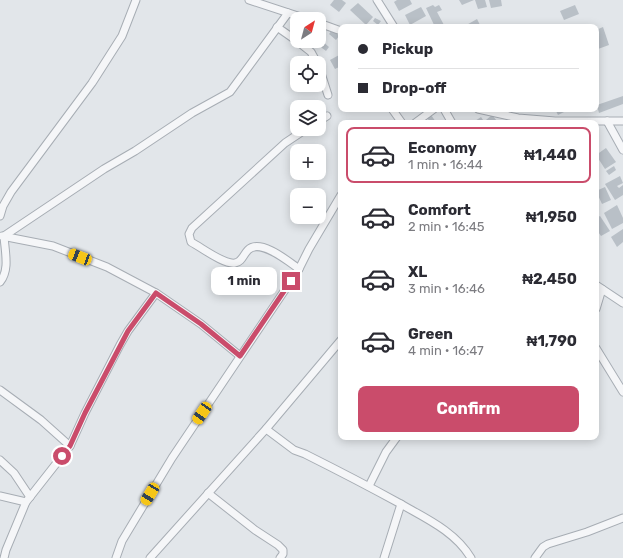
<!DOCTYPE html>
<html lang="en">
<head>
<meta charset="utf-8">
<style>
	:root { --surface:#fff; --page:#f2f2f3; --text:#2b2b33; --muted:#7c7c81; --line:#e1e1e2; --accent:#ca4c6b }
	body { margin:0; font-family:Rubik,sans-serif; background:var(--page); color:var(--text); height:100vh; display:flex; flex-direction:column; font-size:15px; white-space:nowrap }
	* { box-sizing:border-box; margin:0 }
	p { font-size:13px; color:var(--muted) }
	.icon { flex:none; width:22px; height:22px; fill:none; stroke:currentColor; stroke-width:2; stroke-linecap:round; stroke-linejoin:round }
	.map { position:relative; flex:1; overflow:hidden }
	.sheet { position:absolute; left:338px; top:120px; width:261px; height:320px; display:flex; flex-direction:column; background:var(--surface); border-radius:8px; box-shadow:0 2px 10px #0003 }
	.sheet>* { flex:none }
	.guide { position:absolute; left:338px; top:24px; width:261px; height:88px; border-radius:8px; box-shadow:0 2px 10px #0003; display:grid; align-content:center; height:88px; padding:0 20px; background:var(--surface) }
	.needle { width:26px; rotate:36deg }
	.controls { position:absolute; left:290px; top:12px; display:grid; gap:8px }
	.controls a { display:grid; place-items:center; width:36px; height:36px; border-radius:8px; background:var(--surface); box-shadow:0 2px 10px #0003; font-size:20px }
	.end { position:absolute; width:18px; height:18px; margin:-9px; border:5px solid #ca4c6b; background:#fff; box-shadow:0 0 0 2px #fff }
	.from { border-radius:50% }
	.bubble { position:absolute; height:28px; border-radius:8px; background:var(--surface); box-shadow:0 2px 10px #0003; font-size:13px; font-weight:700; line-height:28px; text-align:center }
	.car { position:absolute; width:12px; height:24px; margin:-12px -6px; border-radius:5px; box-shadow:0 0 3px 1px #0007; background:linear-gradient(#f5c518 24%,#345 0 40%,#f5c518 0 76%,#345 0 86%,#f5c518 0) }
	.guide b { display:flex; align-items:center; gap:14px; height:38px; font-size:15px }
	.guide b+b { border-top:1px solid var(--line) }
	.guide i { width:10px; height:10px; background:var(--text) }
	ul { padding:7px 0 0; list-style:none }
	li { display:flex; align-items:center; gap:12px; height:56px; margin:0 8px 6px; padding:0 12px; border:2px solid transparent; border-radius:8px }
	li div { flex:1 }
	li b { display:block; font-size:15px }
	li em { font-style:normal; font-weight:700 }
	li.current { border-color:var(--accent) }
	li>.icon { width:36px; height:36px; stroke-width:1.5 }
	.button { display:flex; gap:8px; margin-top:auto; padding:8px 20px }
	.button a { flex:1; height:46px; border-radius:8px; background:var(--accent); color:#fff; font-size:16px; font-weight:700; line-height:46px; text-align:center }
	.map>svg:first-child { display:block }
</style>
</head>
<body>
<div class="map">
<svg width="623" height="558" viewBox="0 0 623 558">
	<rect width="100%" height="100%" fill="#e2e6ea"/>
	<g fill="#b9c0c7">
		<path d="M334,0H342L346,3L339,12L330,5Z"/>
		<path d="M397,0H410L412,4L399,11L394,2Z"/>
		<path d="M459,0H474L462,5Z"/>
		<path d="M475,0H485L487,7L478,9Z"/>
		<path d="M489,0H501L502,6L491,8Z"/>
		<path d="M358,3L373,17L366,25L350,10Z"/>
		<path d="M433,5L435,7L439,5L442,10L437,12L444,25L441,27H435L426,8Z"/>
		<path d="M575,5L579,14L564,20L560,11Z"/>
		<path d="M421,7L426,16L410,25L405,15Z"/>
		<path d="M375,18L381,21L378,25L373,21Z"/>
		<path d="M477,19L480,25L476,27H463Z"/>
		<path d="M603,27L609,45L598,49L596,43V30Z"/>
		<path d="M332,30L339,36L336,40L329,34Z"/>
		<path d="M322,41L329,47L326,51L318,45Z"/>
		<path d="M341,54V66L335,69L330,60Z"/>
		<path d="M623,96V104L599,113L597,105Z"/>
		<path d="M555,109H565L566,111L558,115Z"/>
		<path d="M431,115L436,122L435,123H431L427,118Z"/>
		<path d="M492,115L497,121L494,123H488L486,120Z"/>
		<path d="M481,117L485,123H472Z"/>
		<path d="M606,148L616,162L605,169L596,155Z"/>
		<path d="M614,166L616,170L609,175L606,171Z"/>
		<path d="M620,176L623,183L617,186L619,188L623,185V195L615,200L605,184Z"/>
		<path d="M605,187L611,200L602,204L596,191Z"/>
		<path d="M617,205L623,218V223L612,229L604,213Z"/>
		<path d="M600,216L610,231L601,236L596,229V218Z"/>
		<path d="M623,229V242L617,247L611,237Z"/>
	</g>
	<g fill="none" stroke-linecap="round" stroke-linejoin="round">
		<defs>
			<g id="minor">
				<path d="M249,0L307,19"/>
				<path d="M377,0L394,27"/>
				<path d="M319,23L341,31"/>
				<path d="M277,27L297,41"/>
				<path d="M297,41L311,52L317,63"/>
				<path d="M319,67L328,95"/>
				<path d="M392,109L402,123"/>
				<path d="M444,109L452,123"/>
				<path d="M478,109L518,118L555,121H623"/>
				<path d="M319,121L327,116"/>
				<path d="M607,121L623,150"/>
				<path d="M415,123L434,109"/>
				<path d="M0,216L3,206L11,192L92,83L122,36L136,0"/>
				<path d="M2,236L53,246L107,267L156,293L201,324L240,356"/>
				<path d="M299,269C288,261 260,238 248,250C243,255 242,262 235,263C224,265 201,247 191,242L189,234L192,228L285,143L306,129"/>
				<path d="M0,282C10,270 5,252 4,236L104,169L135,151L192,113L230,92L288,13"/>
				<path d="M596,285L623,303"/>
				<path d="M596,309L602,289"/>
				<path d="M596,348L623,392"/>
				<path d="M0,390L41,420L70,446"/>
				<path d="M266,429L294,450L305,454C337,470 368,486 399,503C425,518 455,531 471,558"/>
				<path d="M0,460L14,473L30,497"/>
				<path d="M369,486L386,452L397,437"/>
				<path d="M208,493L255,530L278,545L283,550V554L280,558"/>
				<path d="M0,496L26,502"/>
				<path d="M4,558L6,550L26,502L70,446L85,413L120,345L128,331L156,293"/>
				<path d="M116,558L122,541L128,531L172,458L299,269L309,249L341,195"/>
				<path d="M150,558L266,429L341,340"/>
				<path d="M384,558L401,504"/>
				<path d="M535,558L543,547L548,544L587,532L623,518"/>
			</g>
		</defs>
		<use href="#minor" stroke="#a7adb4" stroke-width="9"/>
		<use href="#minor" stroke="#f5f6f8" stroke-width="7"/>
	</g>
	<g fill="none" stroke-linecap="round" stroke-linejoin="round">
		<path stroke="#ca4c6b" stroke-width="5" d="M62,456L70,446L85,413L128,331L156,293L201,324L240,356L291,281"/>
	</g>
</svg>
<div class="controls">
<a><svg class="needle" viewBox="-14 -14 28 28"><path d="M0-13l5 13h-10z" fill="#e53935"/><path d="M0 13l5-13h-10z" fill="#7c7c81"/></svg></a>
<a><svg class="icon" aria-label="locate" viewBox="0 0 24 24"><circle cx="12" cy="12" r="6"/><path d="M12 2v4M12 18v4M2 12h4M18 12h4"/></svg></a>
<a><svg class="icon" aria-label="layers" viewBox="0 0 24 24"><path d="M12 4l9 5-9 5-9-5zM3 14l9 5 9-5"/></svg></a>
<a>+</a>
<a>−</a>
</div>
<i class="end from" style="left:62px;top:456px"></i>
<i class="end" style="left:291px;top:281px"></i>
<div class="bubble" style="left:211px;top:267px;width:66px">1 min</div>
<i class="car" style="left:80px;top:257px;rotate:291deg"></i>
<i class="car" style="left:202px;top:413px;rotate:214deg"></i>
<i class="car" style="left:150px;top:494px;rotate:211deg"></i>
<div class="guide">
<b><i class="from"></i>Pickup</b>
<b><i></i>Drop-off</b>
</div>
<section class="sheet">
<ul>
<li class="current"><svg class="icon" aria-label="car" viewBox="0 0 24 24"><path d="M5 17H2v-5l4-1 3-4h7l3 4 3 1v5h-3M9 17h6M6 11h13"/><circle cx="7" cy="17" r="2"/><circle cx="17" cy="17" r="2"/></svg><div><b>Economy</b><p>1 min · 16:44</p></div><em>₦1,440</em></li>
<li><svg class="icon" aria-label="car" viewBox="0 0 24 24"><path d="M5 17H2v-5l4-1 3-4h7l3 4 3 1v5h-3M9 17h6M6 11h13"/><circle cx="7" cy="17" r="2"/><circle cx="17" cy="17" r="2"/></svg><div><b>Comfort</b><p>2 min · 16:45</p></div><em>₦1,950</em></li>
<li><svg class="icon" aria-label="car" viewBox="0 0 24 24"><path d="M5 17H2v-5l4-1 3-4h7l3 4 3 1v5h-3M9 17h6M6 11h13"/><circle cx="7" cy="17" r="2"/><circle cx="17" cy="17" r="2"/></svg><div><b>XL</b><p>3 min · 16:46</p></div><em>₦2,450</em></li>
<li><svg class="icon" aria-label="car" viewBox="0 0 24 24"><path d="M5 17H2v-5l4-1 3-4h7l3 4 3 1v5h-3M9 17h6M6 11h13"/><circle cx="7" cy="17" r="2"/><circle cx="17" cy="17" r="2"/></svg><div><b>Green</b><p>4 min · 16:47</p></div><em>₦1,790</em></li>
</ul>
<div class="button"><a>Confirm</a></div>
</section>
</div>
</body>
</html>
